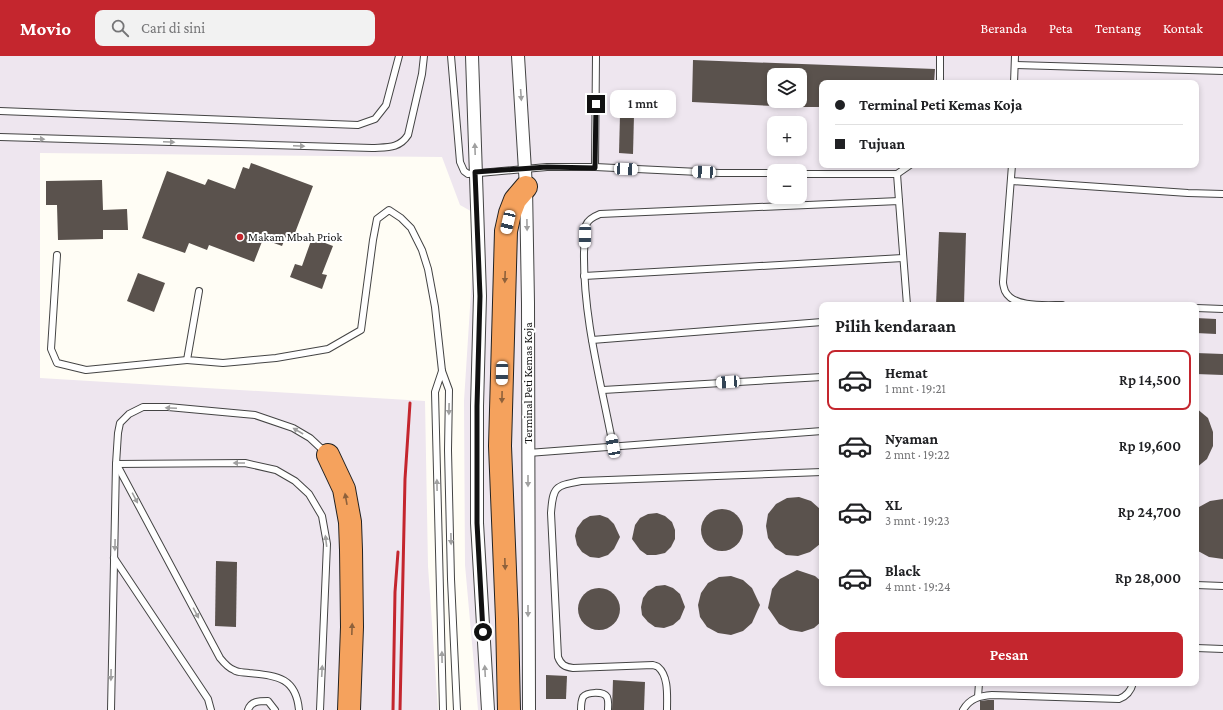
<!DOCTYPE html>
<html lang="id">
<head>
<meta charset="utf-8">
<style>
	:root { --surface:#fff; --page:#f2f2f2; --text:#202124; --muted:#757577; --line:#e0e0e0; --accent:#c4262e }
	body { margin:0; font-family:"Crimson Pro",serif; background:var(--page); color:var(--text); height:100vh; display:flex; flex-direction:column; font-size:15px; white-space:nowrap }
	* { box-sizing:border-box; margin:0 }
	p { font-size:13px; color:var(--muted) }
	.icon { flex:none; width:22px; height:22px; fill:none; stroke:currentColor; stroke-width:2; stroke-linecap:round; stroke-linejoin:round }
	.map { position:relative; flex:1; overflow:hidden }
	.drawer { position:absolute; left:819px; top:246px; width:380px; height:384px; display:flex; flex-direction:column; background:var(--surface); border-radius:8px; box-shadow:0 2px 6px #0003 }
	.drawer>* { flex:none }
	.hud { position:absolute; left:819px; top:24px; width:380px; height:88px; border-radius:8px; box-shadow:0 2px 6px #0003; display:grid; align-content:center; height:88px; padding:0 16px; background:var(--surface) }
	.controls { position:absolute; left:767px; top:12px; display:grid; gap:8px }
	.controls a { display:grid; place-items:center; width:40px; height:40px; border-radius:8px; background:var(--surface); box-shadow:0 2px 6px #0003; font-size:20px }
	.end { position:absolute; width:18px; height:18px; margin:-9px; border:5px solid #111; background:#fff; box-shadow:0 0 0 2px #fff }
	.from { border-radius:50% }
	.bubble { position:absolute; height:28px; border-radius:8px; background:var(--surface); box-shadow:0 2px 6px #0003; font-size:13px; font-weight:600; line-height:28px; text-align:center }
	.car { position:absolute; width:12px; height:24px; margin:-12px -6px; border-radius:5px; box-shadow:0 0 3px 1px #0007; background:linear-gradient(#fff 24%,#345 0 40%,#fff 0 76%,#345 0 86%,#fff 0) }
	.hud b { display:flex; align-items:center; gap:14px; height:38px; font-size:15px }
	.hud b+b { border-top:1px solid var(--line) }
	.hud i { width:10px; height:10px; background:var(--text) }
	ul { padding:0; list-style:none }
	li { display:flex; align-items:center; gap:12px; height:60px; margin:0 8px 6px; padding:0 8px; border:2px solid transparent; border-radius:8px }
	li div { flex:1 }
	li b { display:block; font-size:15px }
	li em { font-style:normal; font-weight:600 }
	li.active { border-color:var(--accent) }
	li>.icon { width:36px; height:36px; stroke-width:1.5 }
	h2 { padding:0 16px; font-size:18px; line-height:48px }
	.button { display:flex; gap:8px; margin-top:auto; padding:8px 16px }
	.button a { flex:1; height:46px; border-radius:8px; background:var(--accent); color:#fff; font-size:16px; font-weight:600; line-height:46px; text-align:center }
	header { display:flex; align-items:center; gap:24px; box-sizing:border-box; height:56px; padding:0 20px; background:var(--accent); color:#fff }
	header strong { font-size:19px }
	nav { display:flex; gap:22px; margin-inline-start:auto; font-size:14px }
	.search { width:280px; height:36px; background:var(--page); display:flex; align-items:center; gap:10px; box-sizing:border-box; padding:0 14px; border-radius:8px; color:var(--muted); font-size:15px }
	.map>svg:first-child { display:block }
</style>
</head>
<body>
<header>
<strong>Movio</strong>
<div class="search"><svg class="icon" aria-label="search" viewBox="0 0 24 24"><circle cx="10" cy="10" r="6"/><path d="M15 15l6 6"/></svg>Cari di sini</div>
<nav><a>Beranda</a><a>Peta</a><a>Tentang</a><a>Kontak</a></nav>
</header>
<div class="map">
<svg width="1223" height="654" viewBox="0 0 1223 654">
	<rect width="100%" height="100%" fill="#fffdf5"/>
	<path fill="#eee6ef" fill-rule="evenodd" d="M0,0H1223V654H478L465,509L464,345L476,158L460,149L442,101L40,97V322L425,345L428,510L438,654H0ZM774,19H800V45H774ZM822,27H1196V109H822ZM774,67H800V93H774ZM774,115H800V141H774ZM822,249H1196V627H822Z"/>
	<g fill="#5a524d">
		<path d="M693,4L935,13L934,27H822V51H800V19H774V50L692,46Z"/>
		<path d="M620,59H634L633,98L619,97Z"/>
		<path d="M251,107L313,130L293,182L286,180L282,190L263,183L254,206L209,189L207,194L189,187L185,197L142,182L167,115L205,129L208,123L235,133L243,111L249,113Z"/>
		<path d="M102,124L103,154L127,153L128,174H103V183L58,184L57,149H46V125Z"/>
		<path d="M939,176L966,177L964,249H936Z"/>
		<path d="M312,182L333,190L322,218L327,219L322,233L290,221L295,208L302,210Z"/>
		<path d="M138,217L165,227L154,256L127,245Z"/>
		<path d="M1196,262L1216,263V278L1196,277Z"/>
		<path d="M1196,297L1223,298V319L1196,318Z"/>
		<path d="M1196,352L1208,362L1213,376V390L1207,403L1196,412Z"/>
		<path d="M799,441L811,445L820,453L822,458V483L820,488L810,496L798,500L786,499L775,492L768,482L766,470L768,458L776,448L787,442Z"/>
		<path d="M1223,443V503L1209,501L1198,495L1196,492V454L1199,451L1210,445Z"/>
		<circle cx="722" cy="474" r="21"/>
		<path d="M657,457L665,460L672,466L675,474V483L671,491L665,497L656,499H647L640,494L632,483L635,469L640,462L648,458Z"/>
		<path d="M600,459L608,462L614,468L620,481L614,493L608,499L599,502L590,501L582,496L577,489L575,480L577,472L583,464L590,460Z"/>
		<path d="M216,505L237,506L236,571L215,570Z"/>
		<path d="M797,514L815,520L822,526V565L814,572L802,576L790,574L779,568L768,552L772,533L780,523Z"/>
		<path d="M731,520L743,524L752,532L760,549L752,567L743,575L731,579L718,577L707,571L700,561L698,549L701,537L708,527L719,521Z"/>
		<path d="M665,529L673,532L680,538L685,551L680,563L673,569L664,572L655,571L648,566L642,559L641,551L643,542L648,535L656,530Z"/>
		<circle cx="599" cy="553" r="21"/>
		<path d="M546,619L567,620L566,643H546Z"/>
		<path d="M613,624L645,626L644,654H612Z"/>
		<path d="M988,644H994V654H980V645Z"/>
	</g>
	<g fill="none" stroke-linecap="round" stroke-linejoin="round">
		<defs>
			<g id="service">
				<path d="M451,0L460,106L464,115L468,118L547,111H595L720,117H774"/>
				<path d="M940,0V27"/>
				<path d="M1015,9L1223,15"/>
				<path d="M1014,27L1015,0"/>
				<path d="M0,55L358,69L375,63L386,49L399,0"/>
				<path d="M0,81L372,92C387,91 399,93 408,79L422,18L424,0"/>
				<path d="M1012,109L1003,226C1003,228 1004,232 1005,235C1013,252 1046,249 1062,249"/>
				<path d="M595,111L596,0"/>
				<path d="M800,118H897L910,109"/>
				<path d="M897,118L899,145"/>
				<path d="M1012,125L1188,137L1223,138"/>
				<path d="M57,199L51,293L57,307L86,314L187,304"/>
				<path d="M584,220L903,202"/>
				<path d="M199,235L187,304L223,307L276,302L328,293L361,274L373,184L377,163L389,154L401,162L411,172L422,194L428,213L435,251L442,315L449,334L448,394L451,523L457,654"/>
				<path d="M1196,252L1223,253"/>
				<path d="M592,284L822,266"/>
				<path d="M442,315L435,336L443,654"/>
				<path d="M603,334L822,321"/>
				<path d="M613,390C601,326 583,262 584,196C585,188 583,177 586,169C588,163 595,160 600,158L899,145L907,249"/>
				<path d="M528,397L822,375"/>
				<path d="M116,408L245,407L276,414L295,425L309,438L322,460L327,488L320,654"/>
				<path d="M117,409L220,602C224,607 228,612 234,614C238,617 244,616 249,617C277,620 296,621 299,654"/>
				<path d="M114,502L208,643L211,654"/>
				<path d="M1196,529L1223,530"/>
				<path d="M1196,592L1223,593"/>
				<path d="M978,641L979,627"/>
				<path d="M111,654L116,408L118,377L120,367L129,358L143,351H168L255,359L293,372L310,382L326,397"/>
				<path d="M248,654C251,645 259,645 268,645L275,654"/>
				<path d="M581,654C581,650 581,645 583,641C587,636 603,635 607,641C609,645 608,650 608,654"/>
				<path d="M667,654C667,641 669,620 658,611C657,610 655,610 653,609L573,612C565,611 561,609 558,601L551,457C553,430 555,430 581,425L822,416"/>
				<path d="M963,654C970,642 980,640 992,639L1119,643C1127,640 1131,635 1133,627"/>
			</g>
			<g id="minor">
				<path d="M472,0L480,240L477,350V467L488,654"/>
				<path d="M518,0L526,131L528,247L529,654"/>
			</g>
			<g id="motorway">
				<path d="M328,399L344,433L350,466L351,494L352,571L349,654"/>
				<path d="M509,654L507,563L500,390L506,175L510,157L515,144L526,131"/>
			</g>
		</defs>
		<use href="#service" stroke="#444" stroke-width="8"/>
		<use href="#minor" stroke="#444" stroke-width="14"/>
		<use href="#motorway" stroke="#222" stroke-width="24"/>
		<use href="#service" stroke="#fff" stroke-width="6"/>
		<use href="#minor" stroke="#fff" stroke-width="12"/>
		<use href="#motorway" stroke="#f5a25d" stroke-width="22"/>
		<g stroke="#c4262e" stroke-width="3">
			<path d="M393,654L395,536L398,496"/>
			<path d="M400,654L405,423L410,347"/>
		</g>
	</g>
	<defs><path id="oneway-solid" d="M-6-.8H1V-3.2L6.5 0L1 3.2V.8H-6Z"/></defs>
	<g fill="#a0a0a0">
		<use href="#oneway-solid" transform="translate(521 39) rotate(86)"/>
		<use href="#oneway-solid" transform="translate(39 83) rotate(2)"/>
		<use href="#oneway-solid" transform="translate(169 86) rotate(2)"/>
		<use href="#oneway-solid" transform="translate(299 90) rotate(2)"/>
		<use href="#oneway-solid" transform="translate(475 93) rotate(-92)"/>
		<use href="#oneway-solid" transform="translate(527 169) rotate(89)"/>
		<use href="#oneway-solid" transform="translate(171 352) rotate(-177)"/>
		<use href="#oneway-solid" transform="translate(449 353) rotate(91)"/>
		<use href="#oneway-solid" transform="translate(298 375) rotate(-150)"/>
		<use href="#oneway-solid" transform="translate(239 407) rotate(-180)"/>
		<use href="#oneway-solid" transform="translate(528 425) rotate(90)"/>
		<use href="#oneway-solid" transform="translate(437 429) rotate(-91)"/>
		<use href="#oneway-solid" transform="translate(135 442) rotate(62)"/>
		<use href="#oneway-solid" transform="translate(451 483) rotate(89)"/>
		<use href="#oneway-solid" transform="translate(326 485) rotate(-97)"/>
		<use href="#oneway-solid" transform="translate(115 489) rotate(91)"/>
		<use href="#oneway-solid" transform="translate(528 555) rotate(90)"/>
		<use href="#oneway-solid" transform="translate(196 557) rotate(62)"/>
		<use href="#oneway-solid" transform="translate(442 601) rotate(-91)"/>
		<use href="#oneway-solid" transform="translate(322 615) rotate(-87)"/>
		<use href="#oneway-solid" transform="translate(485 615) rotate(-93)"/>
		<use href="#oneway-solid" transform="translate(111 619) rotate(91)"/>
	</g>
	<g fill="#8e613b">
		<use href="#oneway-solid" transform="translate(505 221) rotate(92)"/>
		<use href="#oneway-solid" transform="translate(502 341) rotate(91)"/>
		<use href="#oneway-solid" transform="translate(346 443) rotate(-100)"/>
		<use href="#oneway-solid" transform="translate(505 508) rotate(88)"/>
		<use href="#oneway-solid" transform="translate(352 573) rotate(-88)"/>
	</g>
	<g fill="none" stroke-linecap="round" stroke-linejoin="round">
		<path stroke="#111" stroke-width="5" d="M483,576L477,467V350L480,240L475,116L547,111L595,112L596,48"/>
	</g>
	<circle fill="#c4262e" stroke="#fff" stroke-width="1.5" cx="240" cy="181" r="4"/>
	<g text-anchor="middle" stroke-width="4" stroke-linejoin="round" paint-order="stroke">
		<g font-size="12" fill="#111" stroke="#fff" text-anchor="start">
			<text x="248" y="185">Makam Mbah Priok</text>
		</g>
		<g font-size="12" fill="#111" stroke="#fff">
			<text transform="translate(528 327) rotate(-90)" y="4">Terminal Peti Kemas Koja</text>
		</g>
	</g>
</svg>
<div class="controls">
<a><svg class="icon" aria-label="layers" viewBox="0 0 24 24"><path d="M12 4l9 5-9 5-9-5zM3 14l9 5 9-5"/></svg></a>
<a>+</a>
<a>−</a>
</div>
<i class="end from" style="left:483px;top:576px"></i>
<i class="end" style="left:596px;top:48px"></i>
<div class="bubble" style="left:610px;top:34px;width:66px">1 mnt</div>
<i class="car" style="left:626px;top:113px;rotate:93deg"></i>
<i class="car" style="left:704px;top:116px;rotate:273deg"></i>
<i class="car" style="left:508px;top:166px;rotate:193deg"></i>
<i class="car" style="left:585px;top:180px;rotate:181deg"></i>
<i class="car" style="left:502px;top:317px;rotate:181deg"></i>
<i class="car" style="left:728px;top:326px;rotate:266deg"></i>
<i class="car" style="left:613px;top:390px;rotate:349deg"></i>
<div class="hud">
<b><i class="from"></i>Terminal Peti Kemas Koja</b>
<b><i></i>Tujuan</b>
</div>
<section class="drawer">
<h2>Pilih kendaraan</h2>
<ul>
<li class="active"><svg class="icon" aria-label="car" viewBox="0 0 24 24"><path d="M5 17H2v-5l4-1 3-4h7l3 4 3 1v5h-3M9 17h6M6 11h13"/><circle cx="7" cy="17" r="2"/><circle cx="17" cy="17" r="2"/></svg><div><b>Hemat</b><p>1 mnt · 19:21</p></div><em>Rp 14,500</em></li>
<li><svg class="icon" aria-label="car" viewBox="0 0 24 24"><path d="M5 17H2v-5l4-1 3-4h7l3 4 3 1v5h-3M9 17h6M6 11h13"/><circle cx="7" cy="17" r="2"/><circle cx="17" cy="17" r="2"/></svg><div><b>Nyaman</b><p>2 mnt · 19:22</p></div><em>Rp 19,600</em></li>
<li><svg class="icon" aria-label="car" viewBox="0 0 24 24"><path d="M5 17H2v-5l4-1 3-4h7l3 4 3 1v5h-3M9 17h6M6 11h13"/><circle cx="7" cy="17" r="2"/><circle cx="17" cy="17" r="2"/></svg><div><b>XL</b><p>3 mnt · 19:23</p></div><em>Rp 24,700</em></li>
<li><svg class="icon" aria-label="car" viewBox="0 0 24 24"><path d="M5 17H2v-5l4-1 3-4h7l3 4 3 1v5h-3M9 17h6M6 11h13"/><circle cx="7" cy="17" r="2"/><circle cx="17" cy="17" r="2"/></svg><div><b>Black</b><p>4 mnt · 19:24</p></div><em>Rp 28,000</em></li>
</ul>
<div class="button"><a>Pesan</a></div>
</section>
</div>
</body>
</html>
